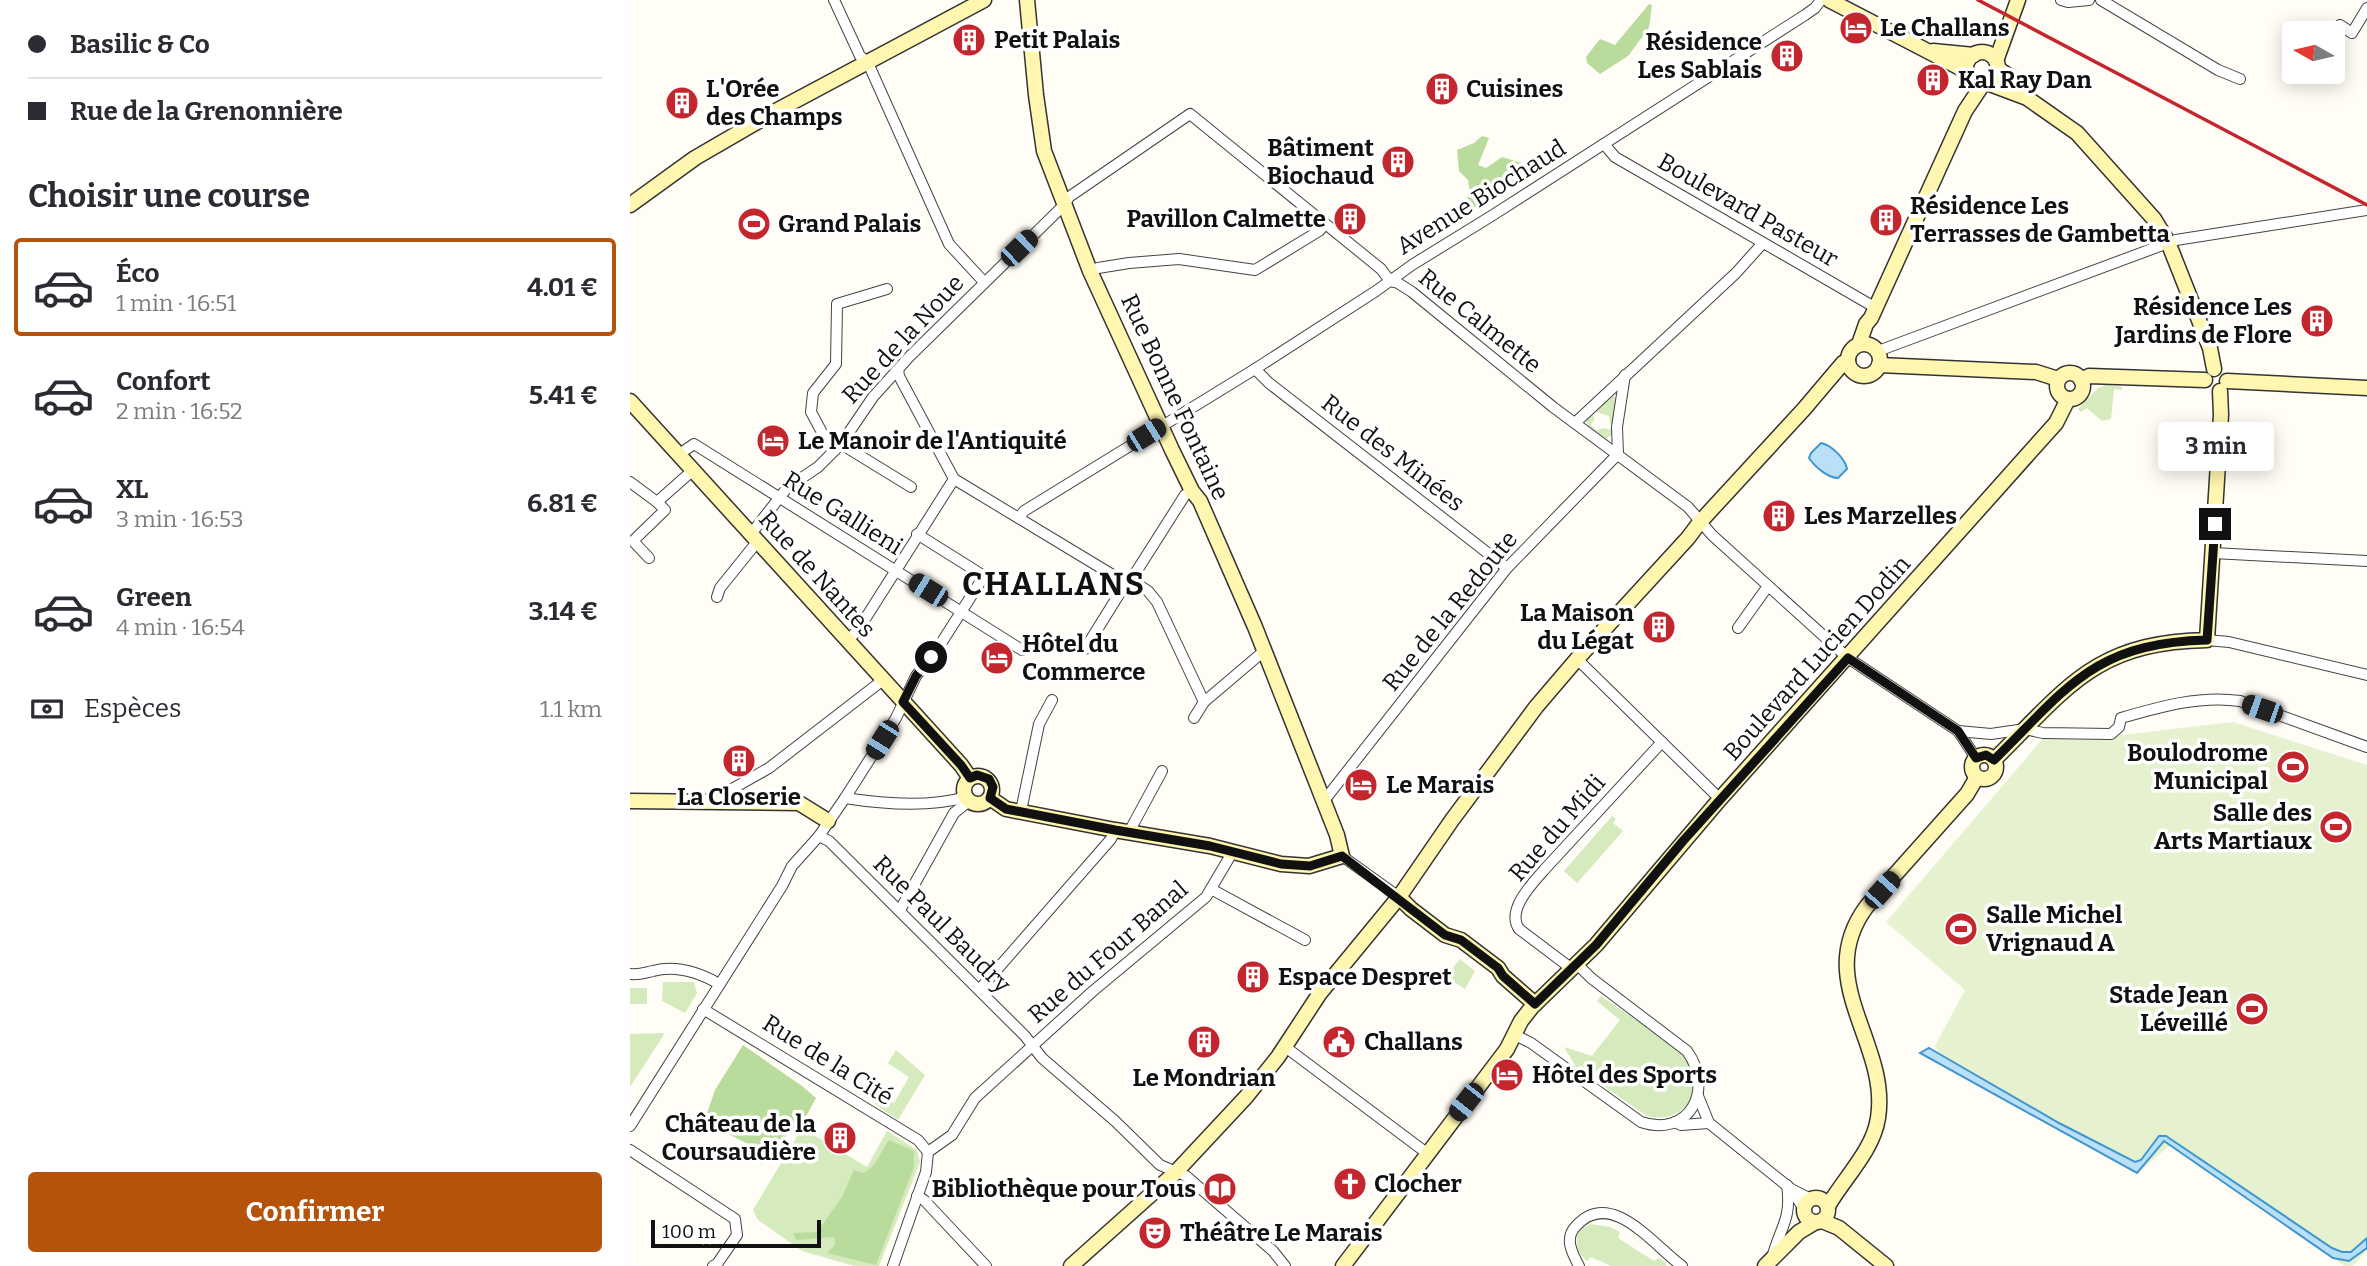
<!DOCTYPE html>
<html lang="fr">
<head>
<meta charset="utf-8">
<style>
	:root { --surface:#fff; --page:#f7f7f7; --text:#2b2b33; --muted:#7c7c81; --line:#e1e1e2; --accent:#b45309 }
	body { margin:0; font-family:Bitter,serif; background:var(--page); color:var(--text); height:100vh; display:flex; flex-direction:column; font-size:26px; white-space:nowrap }
	* { box-sizing:border-box; margin:0 }
	p { font-size:23px; color:var(--muted) }
	.icon { flex:none; width:38px; height:38px; fill:none; stroke:currentColor; stroke-width:2; stroke-linecap:round; stroke-linejoin:round }
	.map { position:relative; flex:1; overflow:hidden }
	.side { display:flex; flex-direction:column; background:var(--surface); width:630px }
	.side>* { flex:none }
	.top-card { display:grid; align-content:center; height:154px; padding:0 28px; background:var(--surface) }
	.needle { width:46px; rotate:278deg }
	.fabs { position:absolute; left:1652px; top:21px; display:grid; gap:14px }
	.fabs a { display:grid; place-items:center; width:63px; height:63px; border-radius:7px; background:var(--surface); box-shadow:0 4px 18px #0003; font-size:35px }
	.scale { position:absolute; left:21px; bottom:18px; width:170px; box-sizing:border-box; padding-left:7px; border:4px solid #111; border-top:0; font-size:19px; line-height:24px; white-space:nowrap; color:#111; -webkit-text-stroke:5px #fff; paint-order:stroke }
	.end { position:absolute; width:32px; height:32px; margin:-16px; border:9px solid #111; background:#fff; box-shadow:0 0 0 4px #fff }
	.from { border-radius:50% }
	.bubble { position:absolute; height:49px; border-radius:7px; background:var(--surface); box-shadow:0 4px 18px #0003; font-size:23px; font-weight:700; line-height:49px; text-align:center }
	.car { position:absolute; width:21px; height:42px; margin:-21px -10px; border-radius:9px; box-shadow:0 0 5px 2px #0007; background:linear-gradient(#222 24%,#8ab4d8 0 40%,#222 0 76%,#8ab4d8 0 86%,#222 0) }
	.top-card b { display:flex; align-items:center; gap:24px; height:66px; font-size:26px }
	.top-card b+b { border-top:2px solid var(--line) }
	.top-card i { width:18px; height:18px; background:var(--text) }
	ul { padding:0; list-style:none }
	li { display:flex; align-items:center; gap:21px; height:98px; margin:0 14px 10px; padding:0 14px; border:4px solid transparent; border-radius:7px }
	li div { flex:1 }
	li b { display:block; font-size:26px }
	li em { font-style:normal; font-weight:700 }
	li.on { border-color:var(--accent) }
	li>.icon { width:63px; height:63px; stroke-width:1.5 }
	h2 { padding:0 28px; font-size:32px; line-height:84px }
	.pay { display:flex; align-items:center; gap:18px; height:77px; padding:0 28px; font-size:26px }
	.pay p { margin-inline-start:auto }
	.primary-button { display:flex; gap:14px; margin-top:auto; padding:14px 28px }
	.primary-button a { flex:1; height:80px; border-radius:7px; background:var(--accent); color:#fff; font-size:28px; font-weight:700; line-height:80px; text-align:center }
	main { display:flex; flex:1; min-height:0 }
	.map>svg:first-child { display:block }
</style>
</head>
<body>
<main>
<section class="side">
<div class="top-card">
<b><i class="from"></i>Basilic &amp; Co</b>
<b><i></i>Rue de la Grenonnière</b>
</div>
<h2>Choisir une course</h2>
<ul>
<li class="on"><svg class="icon" aria-label="car" viewBox="0 0 24 24"><path d="M5 17H2v-5l4-1 3-4h7l3 4 3 1v5h-3M9 17h6M6 11h13"/><circle cx="7" cy="17" r="2"/><circle cx="17" cy="17" r="2"/></svg><div><b>Éco</b><p>1 min · 16:51</p></div><em>4.01 €</em></li>
<li><svg class="icon" aria-label="car" viewBox="0 0 24 24"><path d="M5 17H2v-5l4-1 3-4h7l3 4 3 1v5h-3M9 17h6M6 11h13"/><circle cx="7" cy="17" r="2"/><circle cx="17" cy="17" r="2"/></svg><div><b>Confort</b><p>2 min · 16:52</p></div><em>5.41 €</em></li>
<li><svg class="icon" aria-label="car" viewBox="0 0 24 24"><path d="M5 17H2v-5l4-1 3-4h7l3 4 3 1v5h-3M9 17h6M6 11h13"/><circle cx="7" cy="17" r="2"/><circle cx="17" cy="17" r="2"/></svg><div><b>XL</b><p>3 min · 16:53</p></div><em>6.81 €</em></li>
<li><svg class="icon" aria-label="car" viewBox="0 0 24 24"><path d="M5 17H2v-5l4-1 3-4h7l3 4 3 1v5h-3M9 17h6M6 11h13"/><circle cx="7" cy="17" r="2"/><circle cx="17" cy="17" r="2"/></svg><div><b>Green</b><p>4 min · 16:54</p></div><em>3.14 €</em></li>
</ul>
<div class="pay"><svg class="icon" aria-label="cash" viewBox="0 0 24 24"><path d="M3 7h18v10H3z"/><circle cx="12" cy="12" r="2"/></svg>Espèces<p>1.1 km</p></div>
<div class="primary-button"><a>Confirmer</a></div>
</section>
<div class="map">
<svg width="1737" height="1266" viewBox="0 0 1737 1266">
	<rect width="100%" height="100%" fill="#fffdf5"/>
	<g fill="#d5ebbd">
		<path d="M1476,385L1492,387V390L1484,389L1481,419L1472,421L1457,408L1451,412L1448,409L1468,388Z"/>
		<path d="M981,395L988,399L984,425L980,424L979,416L966,412L964,409Z"/>
		<path d="M960,412L965,418L961,425L967,431L972,428L983,430L982,435L975,439L958,427L955,418Z"/>
		<path d="M982,816L986,819L983,823L993,831L947,883L934,871Z"/>
		<path d="M830,959L845,971L835,989L816,977Z"/>
		<path d="M33,982H64L67,993L55,1013L32,1001Z"/>
		<path d="M17,988V1004H0V988Z"/>
		<path d="M971,996L1053,1052L1065,1071V1097C1051,1113 1040,1121 1017,1116L946,1067L934,1047L962,1056L990,1020L967,1001Z"/>
		<path d="M35,1033L0,1087V1034Z"/>
		<path d="M266,1050L295,1075L268,1120L245,1104L249,1097L259,1103L261,1101L264,1103L279,1077L258,1063Z"/>
		<path d="M172,1128L237,1167L257,1131L287,1150L290,1162L249,1266H224L172,1251L128,1220L123,1210Z"/>
		<path d="M961,1224L980,1227L990,1232L988,1238L1024,1261L1029,1258L1036,1263V1266H981L961,1257L957,1261C947,1253 945,1244 948,1231Z"/>
	</g>
	<g fill="#b9dc9c">
		<path d="M1019,4L1022,5L1019,28L998,56L970,74L957,63L956,57L970,39L985,45Z"/>
		<path d="M852,136L859,138L848,165L856,168L872,157L892,163L896,176L848,208L836,210L833,207L840,193L838,180L829,171L827,150L844,143Z"/>
		<path d="M113,1045L172,1086L186,1098L173,1122L160,1131L142,1158L131,1164L123,1158L118,1144L91,1130L76,1116L85,1090Z"/>
		<path d="M259,1140L284,1151V1167L246,1265L197,1253L205,1245V1237L166,1240L163,1233L187,1232L212,1197L224,1170L234,1173L244,1165Z"/>
	</g>
	<path fill="#e6f2cf" d="M1603,722L1737,765V1250L1723,1266H1714L1544,1142L1507,1173L1318,1069L1305,1046L1335,990L1256,922L1416,735L1475,737Z"/>
	<g fill="#b9e0f7" stroke="#3f96cf" stroke-width="2">
		<path d="M1191,443C1201,445 1215,458 1217,469L1208,478C1198,478 1185,467 1179,458L1181,453Z"/>
		<path d="M1299,1048L1429,1123L1505,1162L1511,1160L1529,1136H1536L1702,1248L1712,1252H1721L1737,1238V1248L1719,1261L1703,1258L1534,1141L1507,1173L1290,1053Z"/>
	</g>
	<g fill="none" stroke-linecap="round" stroke-linejoin="round">
		<defs>
			<g id="street">
				<path d="M204,0L230,56L238,63L319,244L354,282"/>
				<path d="M1431,0L1438,2L1459,0"/>
				<path d="M1471,0L1588,70L1610,79"/>
				<path d="M1710,25L1722,33L1737,8"/>
				<path d="M974,144L985,157L1246,308"/>
				<path d="M460,271L468,268L499,263L549,259L625,270L689,231L695,224"/>
				<path d="M1248,351L1546,240L1737,210"/>
				<path d="M268,369L269,376L324,479L496,583"/>
				<path d="M625,369L639,383L877,568"/>
				<path d="M945,423L1106,273L1132,244"/>
				<path d="M211,444L281,487"/>
				<path d="M205,450L196,440L181,412L183,393L206,364L207,304L257,289"/>
				<path d="M988,454L987,427L995,375"/>
				<path d="M48,455L64,444L392,650"/>
				<path d="M0,482L27,502L62,471"/>
				<path d="M389,518L394,511L625,369L746,291L782,265L863,215L1175,15L1185,8L1191,0"/>
				<path d="M121,534L157,488L188,467L211,444L243,397L279,357L434,205L439,197L560,114L751,269L760,281L768,283L782,292L923,407L1058,507L1082,535L1218,658L1328,731L1346,758"/>
				<path d="M1583,553L1737,561"/>
				<path d="M19,558L3,541L35,510L27,502"/>
				<path d="M501,580L518,591L527,602L574,702"/>
				<path d="M87,597L90,588L127,542"/>
				<path d="M1108,628L1138,586"/>
				<path d="M218,640L228,630L324,479"/>
				<path d="M1577,640L1599,642L1737,675"/>
				<path d="M455,649L496,583L501,580L555,495L562,491"/>
				<path d="M947,659L1090,799"/>
				<path d="M564,718L574,702L634,651"/>
				<path d="M1328,731L1361,734L1395,729L1413,733L1481,734L1489,727L1491,718C1529,707 1570,695 1610,701L1737,747"/>
				<path d="M215,798C253,804 298,808 336,797"/>
				<path d="M93,801L95,793L139,768L253,680"/>
				<path d="M693,802L877,568L988,454"/>
				<path d="M391,811L409,724L422,700"/>
				<path d="M499,832L532,771"/>
				<path d="M189,836L199,841L395,1036L412,1058L485,1121L530,1165L556,1176L643,1251L655,1266"/>
				<path d="M712,856L769,897"/>
				<path d="M581,889L675,940"/>
				<path d="M270,910L324,813L339,801"/>
				<path d="M942,969L889,929C876,910 902,884 914,870L1032,742"/>
				<path d="M0,974C9,975 14,973 23,971C46,965 70,973 89,984"/>
				<path d="M349,990L481,839L485,830"/>
				<path d="M73,1009L288,1140L298,1152"/>
				<path d="M885,1035L901,1043L1011,1122C1059,1138 1085,1090 1057,1051L961,978L947,964"/>
				<path d="M654,1046L798,1154"/>
				<path d="M1068,1096L1079,1123L1161,1189L1181,1199"/>
				<path d="M1045,1122L1051,1125L1079,1123"/>
				<path d="M0,1126L152,886L162,866L189,836L215,798L266,718L286,676L310,645L354,576L287,534"/>
				<path d="M0,1150L105,1219L107,1235L87,1264L83,1266"/>
				<path d="M298,1152L322,1135L345,1098L463,991L576,897L602,853"/>
				<path d="M1161,1189L1174,1209"/>
				<path d="M287,1196L294,1200L356,1266"/>
				<path d="M1142,1258C1150,1227 1162,1220 1157,1185"/>
				<path d="M263,1266L296,1172L298,1152"/>
				<path d="M949,1266C942,1253 934,1238 946,1226C981,1187 1024,1246 1052,1266"/>
			</g>
			<g id="secondary">
				<path d="M1199,0L1336,71"/>
				<path d="M1303,51L1344,55"/>
				<circle cx="1352" cy="68" r="16"/>
				<path d="M1366,61L1388,0"/>
				<path d="M1367,68L1379,76L1396,97"/>
				<path d="M1357,83L1397,98L1447,133L1524,219L1538,242L1580,348L1584,369"/>
				<path d="M0,205L65,158L144,112L354,0"/>
				<circle cx="1234" cy="360" r="16"/>
				<path d="M1229,344L1236,324L1241,318L1335,111L1353,84"/>
				<path d="M1249,365L1406,372L1428,379"/>
				<circle cx="1440" cy="386" r="13"/>
				<path d="M1451,380L1459,376L1575,380"/>
				<path d="M1597,381L1737,388"/>
				<path d="M0,401L331,765L340,778"/>
				<circle cx="1354" cy="767" r="12"/>
				<path d="M1364,760C1437,688 1465,642 1577,640L1591,415L1590,391"/>
				<circle cx="348" cy="790" r="14"/>
				<path d="M360,798L376,809L485,830L580,846L651,864L679,866L712,856L707,835L625,627L570,501L562,491L542,450L460,271L414,151L406,95L397,0"/>
				<path d="M0,801L169,803L198,821"/>
				<path d="M769,897L781,909L815,935L831,940L868,968L873,976L905,1004"/>
				<circle cx="1186" cy="1210" r="12"/>
				<path d="M1198,1206C1214,1178 1243,1151 1248,1118C1260,1042 1181,981 1237,906L1337,794L1347,777"/>
				<path d="M1192,1221L1209,1228L1256,1266"/>
				<path d="M441,1266L545,1173L616,1097L648,1057L690,993L769,897L822,820L906,707L947,659L1058,538L1070,522L1174,409L1213,363L1218,361"/>
				<path d="M713,1266L877,1049L891,1021L902,1007L966,945L1090,799L1426,423L1438,399"/>
				<path d="M1135,1266L1169,1232L1184,1223"/>
			</g>
		</defs>
		<use href="#street" stroke="#444" stroke-width="12"/>
		<use href="#secondary" stroke="#333" stroke-width="17"/>
		<use href="#street" stroke="#fff" stroke-width="10"/>
		<use href="#secondary" stroke="#fff6b0" stroke-width="14"/>
		<path stroke="#c4262e" stroke-width="3.5" d="M1348,0L1737,205"/>
	</g>
	<g fill="none" stroke-linecap="round" stroke-linejoin="round">
		<path stroke="#111" stroke-width="9" d="M301,657L286,676L273,702L331,765L340,778L347,775L359,779L363,787L360,798L376,809L485,830L580,846L651,864L680,866L712,856L815,935L831,940L868,968L873,976L905,1004L966,945L1053,841L1218,658L1328,731L1346,758L1356,755L1364,760C1438,687 1464,643 1577,640L1585,524"/>
	</g>
	<defs>
		<symbol id="hotel-disc" viewBox="-11 -11 22 22"><circle r="9.5" fill="#c4262e" stroke="#fff"/><path d="M-6-4.5h1.5V1H6V5H4.5V3h-9V5H-6ZM-4 0a1.8 1.8 0 1 1 3.6 0ZM.5 0V-2.5h3Q6-2.5 6 0Z" fill="#fff"/></symbol>
		<symbol id="building-disc" viewBox="-11 -11 22 22"><circle r="9.5" fill="#c4262e" stroke="#fff"/><path d="M-4-6H4V6H1V3H-1V6H-4ZM-2.5-4.3h1.7v1.8h-1.7ZM.8-4.3h1.7v1.8H.8ZM-2.5-1h1.7V.8h-1.7ZM.8-1h1.7V.8H.8Z" fill="#fff"/></symbol>
		<symbol id="stadium-disc" viewBox="-11 -11 22 22"><circle r="9.5" fill="#c4262e" stroke="#fff"/><path d="M0-5a6.5 5 0 1 0 0 10a6.5 5 0 1 0 0-10ZM-3.5-1.8h7v3.6h-7Z" fill="#fff"/></symbol>
		<symbol id="civic-disc" viewBox="-11 -11 22 22"><circle r="9.5" fill="#c4262e" stroke="#fff"/><path d="M-.6-6.5H3V-4.5H.6V-3L4-1V1h2V6H-6V1h2V-1L-.6-3ZM-1.2 2.5V6h2.4V2.5Z" fill="#fff"/></symbol>
		<symbol id="church-disc" viewBox="-11 -11 22 22"><circle r="9.5" fill="#c4262e" stroke="#fff"/><path d="M-1.2-6h2.4v3.5h3.3v2.4h-3.3V6h-2.4V-.1h-3.3v-2.4h3.3Z" fill="#fff"/></symbol>
		<symbol id="library-disc" viewBox="-11 -11 22 22"><circle r="9.5" fill="#c4262e" stroke="#fff"/><path d="M-6-4Q-3-5.5-.7-3.5V5Q-3 3-6 4ZM6-4Q3-5.5 .7-3.5V5Q3 3 6 4Z" fill="#fff"/></symbol>
		<symbol id="theatre-disc" viewBox="-11 -11 22 22"><circle r="9.5" fill="#c4262e" stroke="#fff"/><path d="M-5-5.5Q0-4 5-5.5V0Q5 5 0 6Q-5 5-5 0ZM-3.3-2.5H-1v1.5H-3.3ZM1-2.5H3.3v1.5H1ZM-2.8 1Q0 5.5 2.8 1Z" fill="#fff"/></symbol>
	</defs>
	<g fill-rule="evenodd">
		<use href="#hotel-disc" x="1207" y="9" width="38" height="38"/>
		<use href="#building-disc" x="320" y="21" width="38" height="38"/>
		<use href="#building-disc" x="1138" y="37" width="38" height="38"/>
		<use href="#building-disc" x="1284" y="61" width="38" height="38"/>
		<use href="#building-disc" x="793" y="70" width="38" height="38"/>
		<use href="#building-disc" x="33" y="84" width="38" height="38"/>
		<use href="#building-disc" x="749" y="143" width="38" height="38"/>
		<use href="#building-disc" x="701" y="200" width="38" height="38"/>
		<use href="#building-disc" x="1237" y="201" width="38" height="38"/>
		<use href="#stadium-disc" x="105" y="205" width="38" height="38"/>
		<use href="#building-disc" x="1668" y="302" width="38" height="38"/>
		<use href="#hotel-disc" x="124" y="422" width="38" height="38"/>
		<use href="#building-disc" x="1130" y="497" width="38" height="38"/>
		<use href="#building-disc" x="1010" y="608" width="38" height="38"/>
		<use href="#hotel-disc" x="348" y="639" width="38" height="38"/>
		<use href="#building-disc" x="90" y="742" width="38" height="38"/>
		<use href="#stadium-disc" x="1644" y="748" width="38" height="38"/>
		<use href="#hotel-disc" x="712" y="766" width="38" height="38"/>
		<use href="#stadium-disc" x="1687" y="808" width="38" height="38"/>
		<use href="#stadium-disc" x="1312" y="910" width="38" height="38"/>
		<use href="#building-disc" x="604" y="958" width="38" height="38"/>
		<use href="#stadium-disc" x="1603" y="990" width="38" height="38"/>
		<use href="#building-disc" x="555" y="1023" width="38" height="38"/>
		<use href="#civic-disc" x="690" y="1023" width="38" height="38"/>
		<use href="#hotel-disc" x="858" y="1056" width="38" height="38"/>
		<use href="#building-disc" x="191" y="1119" width="38" height="38"/>
		<use href="#church-disc" x="701" y="1165" width="38" height="38"/>
		<use href="#library-disc" x="571" y="1170" width="38" height="38"/>
		<use href="#theatre-disc" x="506" y="1214" width="38" height="38"/>
	</g>
	<g text-anchor="middle" stroke-width="7" stroke-linejoin="round" paint-order="stroke">
		<g font-size="24" font-weight="bold" fill="#111" stroke="#fff" text-anchor="start">
			<text x="1250" y="36">Le Challans</text>
			<text x="364" y="48">Petit Palais</text>
			<text x="1132" y="50" text-anchor="end">Résidence<tspan x="1132" dy="28">Les Sablais</tspan></text>
			<text x="1328" y="88">Kal Ray Dan</text>
			<text x="76" y="97">L'Orée<tspan x="76" dy="28">des Champs</tspan></text>
			<text x="836" y="97">Cuisines</text>
			<text x="744" y="156" text-anchor="end">Bâtiment<tspan x="744" dy="28">Biochaud</tspan></text>
			<text x="1280" y="214">Résidence Les<tspan x="1280" dy="28">Terrasses de Gambetta</tspan></text>
			<text x="696" y="227" text-anchor="end">Pavillon Calmette</text>
			<text x="148" y="232">Grand Palais</text>
			<text x="1662" y="315" text-anchor="end">Résidence Les<tspan x="1662" dy="28">Jardins de Flore</tspan></text>
			<text x="168" y="449">Le Manoir de l'Antiquité</text>
			<text x="1174" y="524">Les Marzelles</text>
			<text x="1004" y="621" text-anchor="end">La Maison<tspan x="1004" dy="28">du Légat</tspan></text>
			<text x="392" y="652">Hôtel du<tspan x="392" dy="28">Commerce</tspan></text>
			<text x="1638" y="761" text-anchor="end">Boulodrome<tspan x="1638" dy="28">Municipal</tspan></text>
			<text x="756" y="793">Le Marais</text>
			<text x="109" y="805" text-anchor="middle">La Closerie</text>
			<text x="1682" y="821" text-anchor="end">Salle des<tspan x="1682" dy="28">Arts Martiaux</tspan></text>
			<text x="1356" y="923">Salle Michel<tspan x="1356" dy="28">Vrignaud A</tspan></text>
			<text x="648" y="985">Espace Despret</text>
			<text x="1598" y="1003" text-anchor="end">Stade Jean<tspan x="1598" dy="28">Léveillé</tspan></text>
			<text x="734" y="1050">Challans</text>
			<text x="902" y="1083">Hôtel des Sports</text>
			<text x="574" y="1086" text-anchor="middle">Le Mondrian</text>
			<text x="186" y="1132" text-anchor="end">Château de la<tspan x="186" dy="28">Coursaudière</tspan></text>
			<text x="744" y="1192">Clocher</text>
			<text x="566" y="1197" text-anchor="end">Bibliothèque pour Tous</text>
			<text x="550" y="1241">Théâtre Le Marais</text>
		</g>
		<g font-size="24" fill="#111" stroke="#fff">
			<text transform="translate(851 197) rotate(-32)" y="8">Avenue Biochaud</text>
			<text transform="translate(1118 210) rotate(30)" y="8">Boulevard Pasteur</text>
			<text transform="translate(850 321) rotate(39)" y="8">Rue Calmette</text>
			<text transform="translate(273 339) rotate(-47)" y="8">Rue de la Noue</text>
			<text transform="translate(545 397) rotate(65)" y="8">Rue Bonne Fontaine</text>
			<text transform="translate(763 453) rotate(38)" y="8">Rue des Minées</text>
			<text transform="translate(213 513) rotate(32)" y="8">Rue Gallieni</text>
			<text transform="translate(187 574) rotate(48)" y="8">Rue de Nantes</text>
			<text transform="translate(820 611) rotate(-51)" y="8">Rue de la Redoute</text>
			<text transform="translate(1187 658) rotate(-48)" y="8">Boulevard Lucien Dodin</text>
			<text transform="translate(927 828) rotate(-49)" y="8">Rue du Midi</text>
			<text transform="translate(312 924) rotate(45)" y="8">Rue Paul Baudry</text>
			<text transform="translate(478 952) rotate(-41)" y="8">Rue du Four Banal</text>
			<text transform="translate(198 1060) rotate(32)" y="8">Rue de la Cité</text>
		</g>
		<g font-size="32" font-weight="bold" letter-spacing="2" fill="#111" stroke="#fff">
			<text x="424" y="595">CHALLANS</text>
		</g>
	</g>
</svg>
<div class="fabs">
<a><svg class="needle" viewBox="-14 -14 28 28"><path d="M0-13l5 13h-10z" fill="#e53935"/><path d="M0 13l5-13h-10z" fill="#7c7c81"/></svg></a>
</div>
<div class="scale">100 m</div>
<i class="end from" style="left:301px;top:657px"></i>
<i class="end" style="left:1585px;top:524px"></i>
<div class="bubble" style="left:1528px;top:422px;width:116px">3 min</div>
<i class="car" style="left:389px;top:248px;rotate:46deg"></i>
<i class="car" style="left:516px;top:435px;rotate:58deg"></i>
<i class="car" style="left:298px;top:590px;rotate:302deg"></i>
<i class="car" style="left:1632px;top:709px;rotate:289deg"></i>
<i class="car" style="left:252px;top:740px;rotate:212deg"></i>
<i class="car" style="left:1252px;top:890px;rotate:42deg"></i>
<i class="car" style="left:836px;top:1102px;rotate:218deg"></i>
</div>
</main>
</body>
</html>
